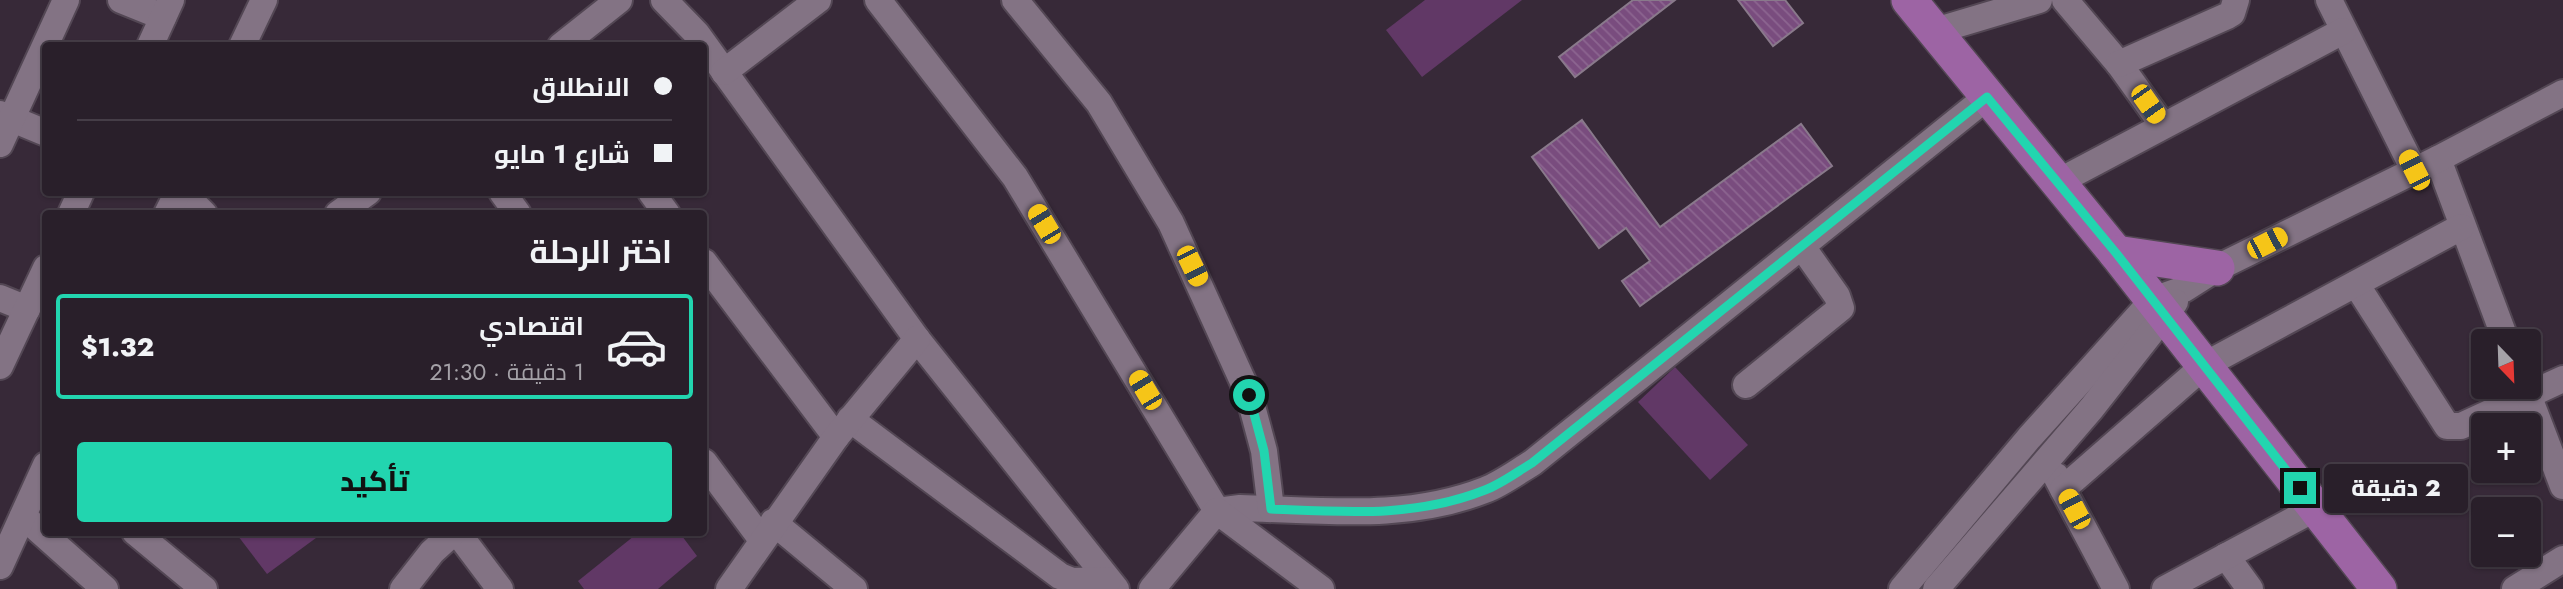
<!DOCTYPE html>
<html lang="ar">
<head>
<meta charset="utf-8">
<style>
	:root { --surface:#291f2a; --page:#312732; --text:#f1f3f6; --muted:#a5a2a8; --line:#453d47; --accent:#22d5af }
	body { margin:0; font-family:Jost,Cairo,sans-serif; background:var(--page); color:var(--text); direction:rtl; height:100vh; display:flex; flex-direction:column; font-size:26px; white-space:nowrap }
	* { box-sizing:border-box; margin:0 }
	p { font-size:23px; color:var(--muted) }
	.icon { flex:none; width:38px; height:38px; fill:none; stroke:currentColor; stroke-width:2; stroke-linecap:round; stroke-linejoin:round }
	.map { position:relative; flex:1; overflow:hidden; direction:ltr }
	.side { position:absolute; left:42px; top:210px; width:665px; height:326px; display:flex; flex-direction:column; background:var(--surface); border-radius:7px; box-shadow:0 2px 5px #0004,0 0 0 2px var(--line); direction:rtl }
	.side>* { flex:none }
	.banner { position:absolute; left:42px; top:42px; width:665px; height:154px; border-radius:7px; box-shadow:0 2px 5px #0004,0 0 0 2px var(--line); direction:rtl; display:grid; align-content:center; height:154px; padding:0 35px; background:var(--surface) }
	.needle { width:46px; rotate:157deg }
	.tools { position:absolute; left:2471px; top:329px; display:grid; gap:14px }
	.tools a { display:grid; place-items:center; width:70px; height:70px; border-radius:7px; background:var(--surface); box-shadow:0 2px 5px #0004,0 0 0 2px var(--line); font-size:35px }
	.end { position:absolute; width:32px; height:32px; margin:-16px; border:9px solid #22d5af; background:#111; box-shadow:0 0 0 4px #111 }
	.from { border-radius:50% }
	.bubble { position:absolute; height:49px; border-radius:7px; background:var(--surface); box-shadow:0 2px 5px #0004,0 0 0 2px var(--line); font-size:23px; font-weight:800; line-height:49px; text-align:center; direction:rtl }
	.car { position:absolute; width:21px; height:42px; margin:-21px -10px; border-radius:9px; box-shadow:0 0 5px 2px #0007; background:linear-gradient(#f5c518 24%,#345 0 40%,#f5c518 0 76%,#345 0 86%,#f5c518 0) }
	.banner b { display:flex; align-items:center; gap:24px; height:66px; font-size:26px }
	.banner b+b { border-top:2px solid var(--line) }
	.banner i { width:18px; height:18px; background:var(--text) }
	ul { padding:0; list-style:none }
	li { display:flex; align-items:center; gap:21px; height:105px; margin:0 14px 10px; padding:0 21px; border:4px solid transparent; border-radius:7px }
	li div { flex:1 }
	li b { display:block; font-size:26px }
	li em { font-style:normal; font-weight:800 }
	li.active { border-color:var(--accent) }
	li>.icon { width:63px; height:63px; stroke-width:1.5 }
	h2 { padding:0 35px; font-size:32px; line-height:84px }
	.button { display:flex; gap:14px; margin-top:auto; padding:14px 35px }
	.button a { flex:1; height:80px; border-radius:7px; background:var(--accent); color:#111; font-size:28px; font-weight:800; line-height:80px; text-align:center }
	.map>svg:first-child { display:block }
</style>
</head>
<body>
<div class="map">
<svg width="2563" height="589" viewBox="0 0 2563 589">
	<defs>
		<pattern id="building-back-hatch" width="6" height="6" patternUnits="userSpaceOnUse" patternTransform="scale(1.75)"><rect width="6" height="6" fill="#794c7e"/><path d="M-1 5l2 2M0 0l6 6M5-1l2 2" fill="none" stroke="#8c6590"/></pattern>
	</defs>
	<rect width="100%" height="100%" fill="#372938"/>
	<g fill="#613866">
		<path d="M1425,0H1522L1422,77L1386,30Z"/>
		<path d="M1675,367L1748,445L1710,480L1638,402Z"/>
		<path d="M235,532H318L320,535L267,574Z"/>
		<path d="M639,532H679L697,556L658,589H584L578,581Z"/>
	</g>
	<g fill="url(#building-back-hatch)" stroke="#89798b" stroke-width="2">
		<path d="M1633,0H1675L1575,77L1559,57Z"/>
		<path d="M1738,0H1785L1803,23L1773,46Z"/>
		<path d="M1582,120L1660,227L1801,124L1832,166L1640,306L1622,281L1650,261L1626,228L1599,248L1532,157Z"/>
	</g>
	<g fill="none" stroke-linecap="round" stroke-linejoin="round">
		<defs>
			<g id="minor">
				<path d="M121,0L163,17"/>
				<path d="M664,0L697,34L917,339L1116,589"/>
				<path d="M878,0L1015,177L1217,511L1240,508C1323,510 1406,521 1485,490C1501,484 1517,472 1532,463L1987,97"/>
				<path d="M1015,0L1099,103L1171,223L1249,395L1264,451L1271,509"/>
				<path d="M2065,0L2119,64L2162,124"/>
				<path d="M2329,0L2414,170"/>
				<path d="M1935,31L2039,0"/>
				<path d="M150,46L171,0"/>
				<path d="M242,46L264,0"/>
				<path d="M561,46L619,0"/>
				<path d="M2119,64L2227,16L2232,13L2236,0"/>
				<path d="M724,72L818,0"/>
				<path d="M0,114L46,133"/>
				<path d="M0,144L66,0"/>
				<path d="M2438,159L2506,341"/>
				<path d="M2058,182L2343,31"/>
				<path d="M182,192L204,214"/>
				<path d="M502,192L518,214"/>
				<path d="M651,192L667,214"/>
				<path d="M71,214L81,192"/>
				<path d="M167,214L178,192"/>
				<path d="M338,214L368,192"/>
				<path d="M704,262L836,437"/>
				<path d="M2356,284L2447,426H2461L2563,379"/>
				<path d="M0,298L27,309"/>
				<path d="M0,366L46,268"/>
				<path d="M1746,385L1841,308L1837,296L1803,248"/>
				<path d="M2525,387L2563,486"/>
				<path d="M850,419L1060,576L1072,581L1108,580"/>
				<path d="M704,462L762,540"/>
				<path d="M2056,476L2116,589"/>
				<path d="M2063,489L2205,365L2461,227"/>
				<path d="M23,516L105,589"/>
				<path d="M773,522L854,589"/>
				<path d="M135,532L204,589"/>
				<path d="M457,532L500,589"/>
				<path d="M2226,556L2250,589"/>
				<path d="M0,566L46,465"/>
				<path d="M403,589L432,552L454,532"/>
				<path d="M729,589L836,437L917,339"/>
				<path d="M1152,589L1217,511L1321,589"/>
				<path d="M1902,589L2029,438L2153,300L2184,289L2217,268L2438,159L2563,93"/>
				<path d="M1936,589L2091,409L2175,302"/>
				<path d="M2165,589L2316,508"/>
				<path d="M2515,589L2563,559"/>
			</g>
			<g id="major">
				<path d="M1909,0L2116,253L2379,589"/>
				<path d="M2116,253L2217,268"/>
			</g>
		</defs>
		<use href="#minor" stroke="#534754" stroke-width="30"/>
		<use href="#major" stroke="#534754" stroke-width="38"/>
		<use href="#minor" stroke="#837384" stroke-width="26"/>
		<use href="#major" stroke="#9d64a4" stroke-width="35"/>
	</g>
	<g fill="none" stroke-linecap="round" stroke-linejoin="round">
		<path stroke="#22d5af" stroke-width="9" d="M1249,395L1264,451L1271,509C1344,512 1415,518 1485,490C1501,484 1517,472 1532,463L1987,97L2116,253L2300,488"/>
	</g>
</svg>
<div class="tools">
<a><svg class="needle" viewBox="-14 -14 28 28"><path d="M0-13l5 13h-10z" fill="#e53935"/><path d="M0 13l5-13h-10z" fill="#a5a2a8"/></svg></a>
<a>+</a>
<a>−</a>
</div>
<i class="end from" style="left:1249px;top:395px"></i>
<i class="end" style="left:2300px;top:488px"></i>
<div class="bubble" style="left:2324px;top:464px;width:144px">2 دقيقة</div>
<i class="car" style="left:2148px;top:104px;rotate:145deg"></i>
<i class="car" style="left:2414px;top:170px;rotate:333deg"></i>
<i class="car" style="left:1044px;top:224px;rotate:329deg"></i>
<i class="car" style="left:2267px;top:243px;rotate:63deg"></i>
<i class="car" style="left:1192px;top:266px;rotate:154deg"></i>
<i class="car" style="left:1145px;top:390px;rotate:329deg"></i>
<i class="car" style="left:2074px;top:509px;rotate:332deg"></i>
<div class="banner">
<b><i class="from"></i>الانطلاق</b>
<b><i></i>شارع 1 مايو</b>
</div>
<section class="side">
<h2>اختر الرحلة</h2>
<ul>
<li class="active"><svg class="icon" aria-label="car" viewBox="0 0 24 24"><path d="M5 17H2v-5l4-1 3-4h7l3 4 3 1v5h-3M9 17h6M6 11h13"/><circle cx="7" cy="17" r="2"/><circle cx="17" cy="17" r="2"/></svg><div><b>اقتصادي</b><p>1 دقيقة · 21:30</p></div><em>$1.32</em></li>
</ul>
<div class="button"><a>تأكيد</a></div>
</section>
</div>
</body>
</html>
